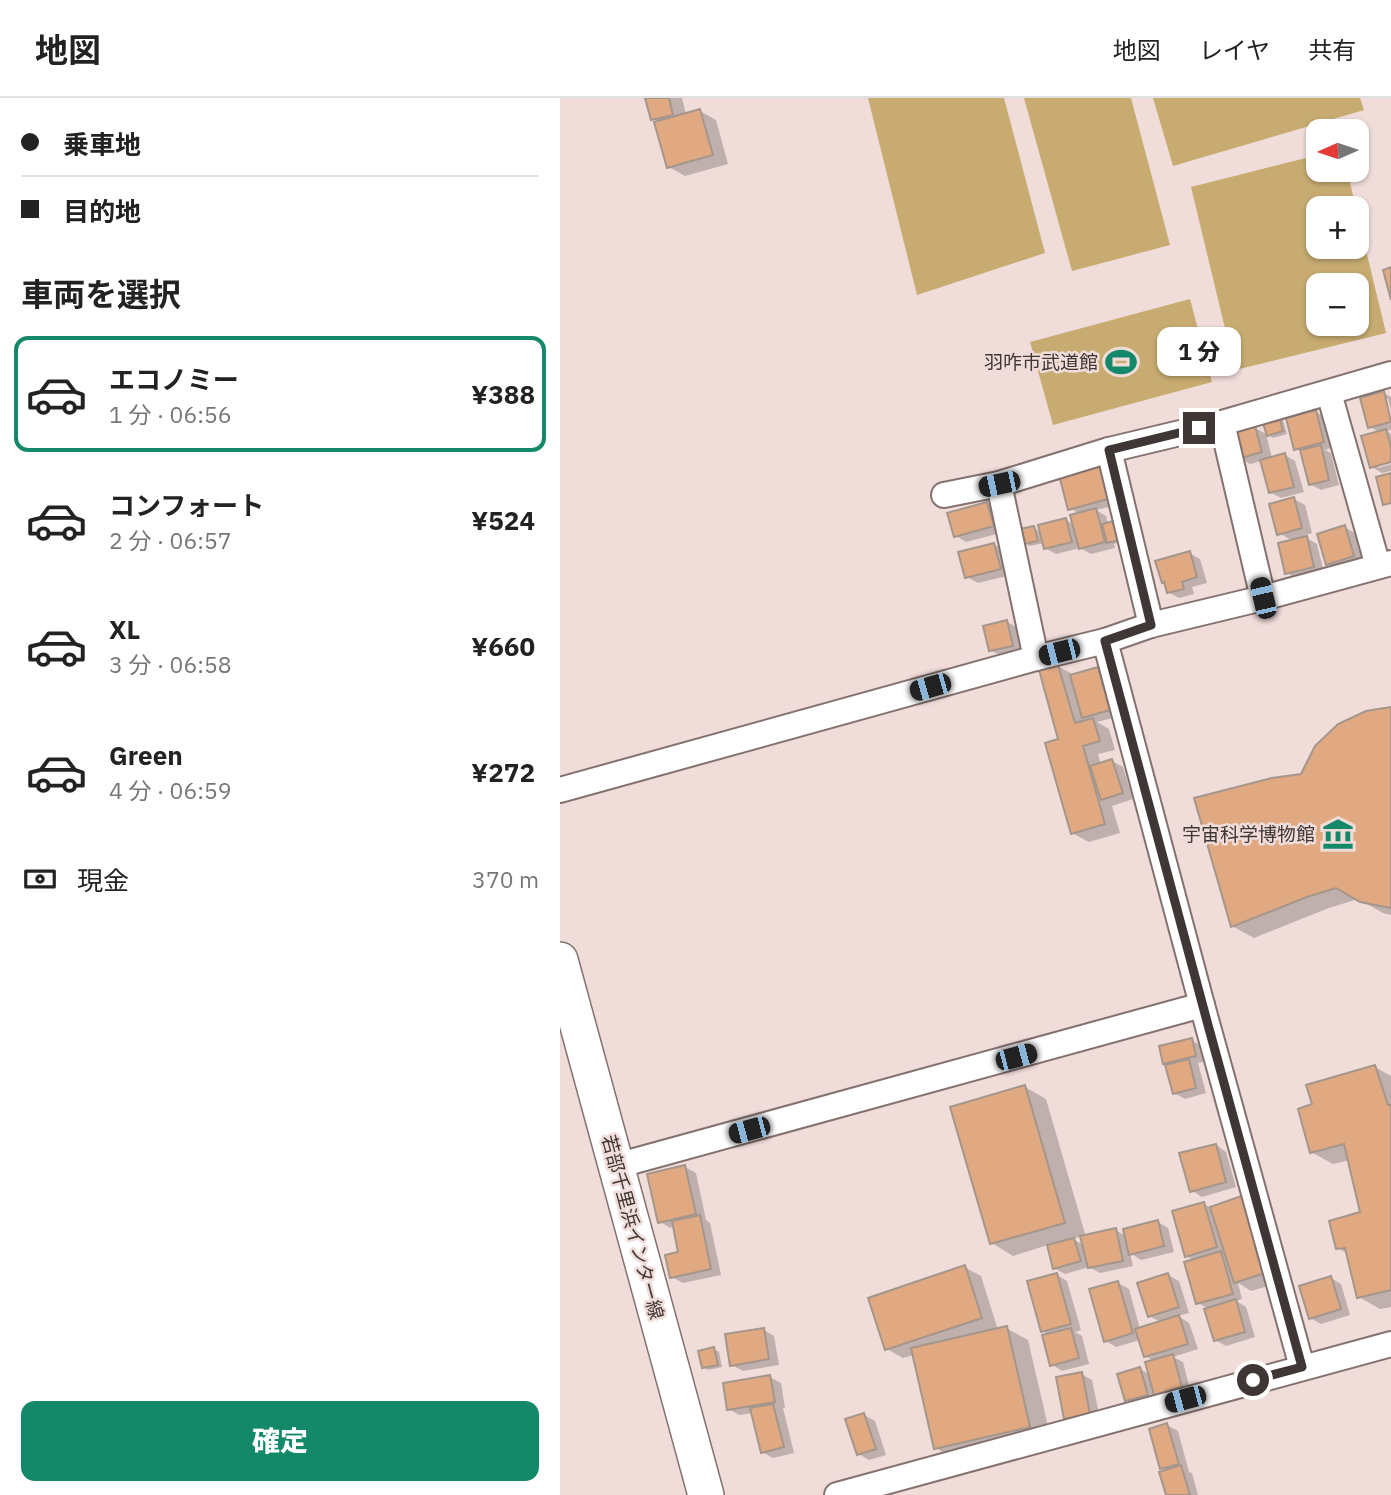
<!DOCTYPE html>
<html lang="ja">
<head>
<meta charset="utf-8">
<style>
	:root { --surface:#fff; --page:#f2f2f2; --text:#222; --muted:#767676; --line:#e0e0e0; --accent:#13896a }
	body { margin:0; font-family:"IBM Plex Sans","Noto Sans JP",sans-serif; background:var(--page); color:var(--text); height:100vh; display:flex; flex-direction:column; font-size:26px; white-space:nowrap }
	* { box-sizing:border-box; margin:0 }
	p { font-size:23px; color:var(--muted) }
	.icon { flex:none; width:38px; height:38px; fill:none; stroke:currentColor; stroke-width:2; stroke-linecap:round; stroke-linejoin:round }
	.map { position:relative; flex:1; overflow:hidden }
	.side { display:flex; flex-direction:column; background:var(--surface); width:560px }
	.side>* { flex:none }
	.guide { display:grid; align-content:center; height:154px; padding:0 21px; background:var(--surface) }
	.needle { width:46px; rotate:267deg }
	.tools { position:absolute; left:746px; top:21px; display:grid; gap:14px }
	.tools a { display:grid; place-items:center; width:63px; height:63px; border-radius:14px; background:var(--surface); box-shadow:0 2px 5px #0004; font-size:35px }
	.end { position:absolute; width:32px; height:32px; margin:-16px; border:9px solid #3f3736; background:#fff; box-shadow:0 0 0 4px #fff }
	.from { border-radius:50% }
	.bubble { position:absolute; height:49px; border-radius:14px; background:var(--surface); box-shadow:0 2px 5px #0004; font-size:23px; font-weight:800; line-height:49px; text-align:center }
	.car { position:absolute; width:21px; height:42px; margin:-21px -10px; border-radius:9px; box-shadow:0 0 5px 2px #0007; background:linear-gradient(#222 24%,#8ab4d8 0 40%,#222 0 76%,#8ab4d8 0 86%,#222 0) }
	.guide b { display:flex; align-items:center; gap:24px; height:66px; font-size:26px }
	.guide b+b { border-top:2px solid var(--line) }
	.guide i { width:18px; height:18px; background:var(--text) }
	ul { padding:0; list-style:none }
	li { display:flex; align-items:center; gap:21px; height:116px; margin:0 14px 10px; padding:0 7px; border:4px solid transparent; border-radius:14px }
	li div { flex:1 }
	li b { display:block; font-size:26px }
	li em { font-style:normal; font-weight:800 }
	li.selected { border-color:var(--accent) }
	li>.icon { width:63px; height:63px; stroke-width:1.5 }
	h2 { padding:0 21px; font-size:32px; line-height:84px }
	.pay { display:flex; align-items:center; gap:18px; height:77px; padding:0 21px; font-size:26px }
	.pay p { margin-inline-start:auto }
	.primary-button { display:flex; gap:14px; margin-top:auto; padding:14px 21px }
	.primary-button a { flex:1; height:80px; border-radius:14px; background:var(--accent); color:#fff; font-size:28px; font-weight:800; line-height:80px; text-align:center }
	header { display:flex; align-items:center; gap:42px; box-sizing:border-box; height:98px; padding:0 35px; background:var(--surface); border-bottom:2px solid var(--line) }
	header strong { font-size:33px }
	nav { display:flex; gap:38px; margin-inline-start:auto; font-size:24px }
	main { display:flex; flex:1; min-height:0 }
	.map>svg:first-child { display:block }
</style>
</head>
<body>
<header>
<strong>地図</strong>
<nav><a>地図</a><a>レイヤ</a><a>共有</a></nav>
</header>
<main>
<section class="side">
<div class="guide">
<b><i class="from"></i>乗車地</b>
<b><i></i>目的地</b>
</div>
<h2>車両を選択</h2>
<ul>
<li class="selected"><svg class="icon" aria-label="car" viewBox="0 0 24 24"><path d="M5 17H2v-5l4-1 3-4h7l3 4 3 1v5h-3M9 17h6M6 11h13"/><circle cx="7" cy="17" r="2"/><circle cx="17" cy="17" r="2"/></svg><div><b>エコノミー</b><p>1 分 · 06:56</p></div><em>¥388</em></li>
<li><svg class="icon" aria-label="car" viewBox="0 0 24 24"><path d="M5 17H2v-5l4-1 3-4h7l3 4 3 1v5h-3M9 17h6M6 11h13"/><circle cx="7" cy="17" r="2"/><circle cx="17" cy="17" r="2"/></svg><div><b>コンフォート</b><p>2 分 · 06:57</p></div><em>¥524</em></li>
<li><svg class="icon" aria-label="car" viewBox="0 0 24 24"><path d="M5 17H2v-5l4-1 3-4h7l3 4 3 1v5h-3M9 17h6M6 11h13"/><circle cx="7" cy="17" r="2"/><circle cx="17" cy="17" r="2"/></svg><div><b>XL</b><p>3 分 · 06:58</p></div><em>¥660</em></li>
<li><svg class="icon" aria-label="car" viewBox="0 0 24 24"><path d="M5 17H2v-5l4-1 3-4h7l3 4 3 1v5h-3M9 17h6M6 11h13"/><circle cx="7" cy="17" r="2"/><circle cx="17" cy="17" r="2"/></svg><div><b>Green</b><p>4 分 · 06:59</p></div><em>¥272</em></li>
</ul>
<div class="pay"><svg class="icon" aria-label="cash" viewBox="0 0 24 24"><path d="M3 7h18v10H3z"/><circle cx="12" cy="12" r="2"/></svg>現金<p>370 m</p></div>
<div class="primary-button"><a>確定</a></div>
</section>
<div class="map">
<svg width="831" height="1397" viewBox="0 0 831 1397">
	<rect width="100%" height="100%" fill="#f0dcd9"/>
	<g fill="#c7ab71" fill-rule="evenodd">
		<path d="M308,0H444L485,155L357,197Z"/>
		<path d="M464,0H571L610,147L512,173Z"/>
		<path d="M593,0H800L804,12L613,68Z"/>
		<path d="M758,57V72H787L796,110H758V149H796V111L826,235L675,272L631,89ZM758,187H796V226H758Z"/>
		<path d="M630,201L652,284L493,327L470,244Z"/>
	</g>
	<g fill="#0003" fill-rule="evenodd">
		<path d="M87,0H122L126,16L140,13L156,22L168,66L125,78L109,69L96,22L93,21Z"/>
		<path d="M824,295L831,299V313L828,301H824L831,327V332L827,333L831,336V362L818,366V370L831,366V373L822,375L812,369L819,334L810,329Z"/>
		<path d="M756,314L766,320L774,349L765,352L771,355L779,387L761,392L750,386L742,354L735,350Z"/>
		<path d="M718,319L723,322L727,336L713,340L708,337Z"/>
		<path d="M695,330L706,336L712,360L725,357L735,363L744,394L721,400L710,394L702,363L690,366L679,360Z"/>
		<path d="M538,368L549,374L558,407L536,412L546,418L548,427L570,442L554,446L555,450L531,456L520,450L496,456L485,450L484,445L470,448L465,445L474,430L482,435L506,422L514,427L520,416L510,410Z"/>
		<path d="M734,401L745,407L752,435L743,438L757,446L764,475L738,481L727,475L733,443L719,435Z"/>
		<path d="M427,406L438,412L444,434L406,444L396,438Z"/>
		<path d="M784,429L795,435L803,464L778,472L767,465Z"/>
		<path d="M434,446L445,453L451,477L418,485L407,479Z"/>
		<path d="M629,455L640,461L647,485L632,489L634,496L619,500L608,494L606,485L603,484Z"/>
		<path d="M447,524L458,530L463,553L441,558L430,552Z"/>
		<path d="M498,568L514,577L537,571L548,577L560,618L537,624L549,631L555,652L538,656L541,667L552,663L563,669L573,701L552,708L560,735L529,744L512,735L500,642Z"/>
		<path d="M831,611V817L823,815L798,801L769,810L694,840L672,828L742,677L806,614Z"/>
		<path d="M631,942L642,948L646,963L638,965L646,995L625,1001L614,995L607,966L605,965Z"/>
		<path d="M815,969L831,978V1209L820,1211L799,1199L788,1156L778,1150L802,1115L790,1062L773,1066L751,1054L754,1007Z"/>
		<path d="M465,989L486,1001L526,1139L555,1132L566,1138L598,1124L608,1130L614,1154L581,1162L570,1155L573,1168L540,1175L529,1169L505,1176L494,1170L488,1147L453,1158L432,1145ZM522,1138L524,1147L512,1141Z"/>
		<path d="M656,1047L666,1054L676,1089L642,1099L631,1092Z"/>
		<path d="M125,1069L136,1075L146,1122L150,1125L161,1177L123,1185L112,1179L121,1156L115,1128L110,1130L99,1123Z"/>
		<path d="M644,1106L651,1110L724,1183L691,1193L678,1185L682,1201L676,1203L686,1209L695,1239L666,1248L655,1242L649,1211L638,1205L634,1162L626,1158Z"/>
		<path d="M404,1169L421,1178L438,1232L446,1230L468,1242L491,1341L397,1363L376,1350L354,1257L343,1260L327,1251Z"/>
		<path d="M497,1177L507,1183L521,1232L515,1234L522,1238L529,1266L502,1273L491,1266L489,1237L483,1233Z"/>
		<path d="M608,1177L619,1183L629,1215L618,1218L629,1225L638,1251L613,1259L623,1264L631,1295L607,1302L596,1296L598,1303L577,1308L567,1302L580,1271L591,1277L594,1263L585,1258L580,1242L556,1249L546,1243L558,1185L569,1191L580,1231L601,1224L589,1218Z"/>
		<path d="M771,1180L781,1186L790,1217L761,1226L750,1220Z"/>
		<path d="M204,1232L214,1238L219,1267L183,1273L172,1267Z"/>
		<path d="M154,1251L159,1254L162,1269L148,1272L143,1269Z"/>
		<path d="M521,1276L532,1282L540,1321L516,1326L505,1320Z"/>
		<path d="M210,1279L221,1285L225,1310H223L234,1355L213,1360L202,1354L193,1315L179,1317L169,1311Z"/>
		<path d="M304,1317L315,1323L326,1357L309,1362L299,1356Z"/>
		<path d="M607,1327L618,1333L629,1374L632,1375L638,1397H608L607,1373L602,1370Z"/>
	</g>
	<g fill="#e1a982" stroke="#a5968c" stroke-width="2">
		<path d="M85,0H109L113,17L91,22Z"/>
		<path d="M140,11L153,57L107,70L94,24Z"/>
		<path d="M831,169V202L823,172Z"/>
		<path d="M824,293L831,324L808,330L800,300Z"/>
		<path d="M756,312L764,344L734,352L726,320Z"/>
		<path d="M719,317L723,333L707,338L702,322Z"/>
		<path d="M695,328L702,354L678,361L670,335Z"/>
		<path d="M826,331L831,349V364L810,370L801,338Z"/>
		<path d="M761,347L769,382L749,387L740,352Z"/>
		<path d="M725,355L734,389L709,395L700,362Z"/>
		<path d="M539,366L548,401L508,412L499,377Z"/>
		<path d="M831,375V405L823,407L816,379Z"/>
		<path d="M734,399L742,430L717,437L709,406Z"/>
		<path d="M427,404L434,428L394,439L387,415Z"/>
		<path d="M536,410L545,444L519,451L510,417Z"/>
		<path d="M506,420L512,444L484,451L478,427Z"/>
		<path d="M561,421L566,440L547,445L542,426Z"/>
		<path d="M785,427L794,458L766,467L757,436Z"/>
		<path d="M474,428L478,443L464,446L460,431Z"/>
		<path d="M747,438L754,469L725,476L718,445Z"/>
		<path d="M434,445L441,471L405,480L398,454Z"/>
		<path d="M630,453L637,479L622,484L624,491L607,495L604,484L602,485L595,463Z"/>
		<path d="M447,522L453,548L429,553L423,528Z"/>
		<path d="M498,567L515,625L533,620L540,643L523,648L545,726L511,736L485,645L498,641L479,572Z"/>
		<path d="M538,569L550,612L522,620L510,577Z"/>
		<path d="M831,609V810L800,804L776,790L747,799L671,829L634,700L712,680L741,676L755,648L778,626L806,613Z"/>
		<path d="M552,661L563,695L541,702L530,668Z"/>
		<path d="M632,940L636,958L603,966L599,948Z"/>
		<path d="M629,961L636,990L613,996L605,967Z"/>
		<path d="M815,967L828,1007H831V1192L797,1200L785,1150L776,1151L769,1123L800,1114L784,1046L750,1055L738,1011L752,1006L746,987Z"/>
		<path d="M465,987L505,1125L430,1146L390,1009Z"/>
		<path d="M656,1046L666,1084L630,1094L619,1055Z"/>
		<path d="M125,1067L136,1116L98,1125L87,1076Z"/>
		<path d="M684,1097L708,1174L674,1185L650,1109Z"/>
		<path d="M644,1104L657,1149L625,1159L612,1113Z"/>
		<path d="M140,1117L151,1171L110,1180L105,1157L118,1154L112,1123Z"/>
		<path d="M598,1122L604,1148L569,1157L563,1131Z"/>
		<path d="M556,1130L563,1163L528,1170L520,1138Z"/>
		<path d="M514,1140L521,1163L493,1171L487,1147Z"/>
		<path d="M661,1153L673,1196L636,1206L624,1164Z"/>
		<path d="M405,1167L422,1220L325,1252L308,1200Z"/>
		<path d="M497,1175L511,1226L481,1234L467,1183Z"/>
		<path d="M608,1175L619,1209L588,1219L577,1185Z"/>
		<path d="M771,1178L781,1211L749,1221L739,1188Z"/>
		<path d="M558,1183L573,1235L544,1244L529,1191Z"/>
		<path d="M676,1201L685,1234L654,1243L644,1211Z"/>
		<path d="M619,1217L628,1246L584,1259L575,1231Z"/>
		<path d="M447,1228L470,1329L374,1351L351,1250Z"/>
		<path d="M204,1230L209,1261L170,1268L165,1236Z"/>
		<path d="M511,1230L519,1260L490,1268L482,1237Z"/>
		<path d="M154,1249L158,1267L142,1270L138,1253Z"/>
		<path d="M613,1256L622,1289L594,1297L585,1264Z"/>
		<path d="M580,1269L588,1297L565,1303L557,1276Z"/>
		<path d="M522,1274L530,1316L504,1321L496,1279Z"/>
		<path d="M210,1277L215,1304L167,1312L163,1285Z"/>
		<path d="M213,1306L224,1349L201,1355L190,1310Z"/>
		<path d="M304,1315L316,1351L297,1357L285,1321Z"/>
		<path d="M607,1325L619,1366L600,1371L589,1331Z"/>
		<path d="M621,1367L630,1397H606L599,1374Z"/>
	</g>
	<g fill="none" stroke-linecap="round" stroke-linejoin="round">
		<defs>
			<g id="minor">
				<path d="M769,295L818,468"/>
				<path d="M662,325L703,500"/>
				<path d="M549,352L591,527"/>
				<path d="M439,386L476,560"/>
				<path d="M384,397L439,386L549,352L662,325L831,276"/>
				<path d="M545,543L642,907L742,1269"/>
				<path d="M0,692L476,560L545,543L591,527L703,500L831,465"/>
				<path d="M56,1068L642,907"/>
				<path d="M277,1397L831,1246"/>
			</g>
			<path id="secondary" d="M0,862L146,1397"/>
		</defs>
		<use href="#minor" stroke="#84726f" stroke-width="28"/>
		<use href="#secondary" stroke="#84726f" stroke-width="38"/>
		<use href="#minor" stroke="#fff" stroke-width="24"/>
		<use href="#secondary" stroke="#fff" stroke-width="35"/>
	</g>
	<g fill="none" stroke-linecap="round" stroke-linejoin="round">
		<path stroke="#3f3736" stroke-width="9" d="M639,330L549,352L591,527L545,543L648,927L742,1269L693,1282"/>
	</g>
	<defs>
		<symbol id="stadium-bare" viewBox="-9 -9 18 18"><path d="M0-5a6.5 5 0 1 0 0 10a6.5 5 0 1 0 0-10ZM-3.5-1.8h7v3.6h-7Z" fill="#13896a" stroke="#f0dcd9" stroke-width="2.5" paint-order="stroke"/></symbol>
		<symbol id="museum-bare" viewBox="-9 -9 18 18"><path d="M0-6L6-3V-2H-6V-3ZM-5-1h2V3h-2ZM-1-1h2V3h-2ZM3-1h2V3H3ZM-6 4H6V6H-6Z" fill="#13896a" stroke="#f0dcd9" stroke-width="2.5" paint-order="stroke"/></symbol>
	</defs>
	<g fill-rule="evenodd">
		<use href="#stadium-bare" x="539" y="242" width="44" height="44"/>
		<use href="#museum-bare" x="756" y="714" width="44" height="44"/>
	</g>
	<g text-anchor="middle" stroke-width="5" stroke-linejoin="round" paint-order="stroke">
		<g font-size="19" fill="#3f3736" stroke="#f0dcd9" text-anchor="end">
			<text x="538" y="271">羽咋市武道館</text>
			<text x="755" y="743">宇宙科学博物館</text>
		</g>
		<g font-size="19" fill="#3f3736" stroke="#f0dcd9">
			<text transform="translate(73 1129) rotate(75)" y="7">若部千里浜インター線</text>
		</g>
	</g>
</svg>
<div class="tools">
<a><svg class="needle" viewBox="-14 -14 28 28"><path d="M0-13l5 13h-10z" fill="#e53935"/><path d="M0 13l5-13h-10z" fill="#767676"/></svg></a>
<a>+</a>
<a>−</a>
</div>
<i class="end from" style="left:693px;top:1282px"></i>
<i class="end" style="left:639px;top:330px"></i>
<div class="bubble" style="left:597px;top:229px;width:84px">1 分</div>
<i class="car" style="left:439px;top:386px;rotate:258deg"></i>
<i class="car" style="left:703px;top:500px;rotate:347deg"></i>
<i class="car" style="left:499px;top:554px;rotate:256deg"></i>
<i class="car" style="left:370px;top:589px;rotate:254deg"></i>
<i class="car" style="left:456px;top:959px;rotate:75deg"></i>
<i class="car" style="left:189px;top:1032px;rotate:255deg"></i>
<i class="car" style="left:625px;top:1301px;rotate:255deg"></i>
</div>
</main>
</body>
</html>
